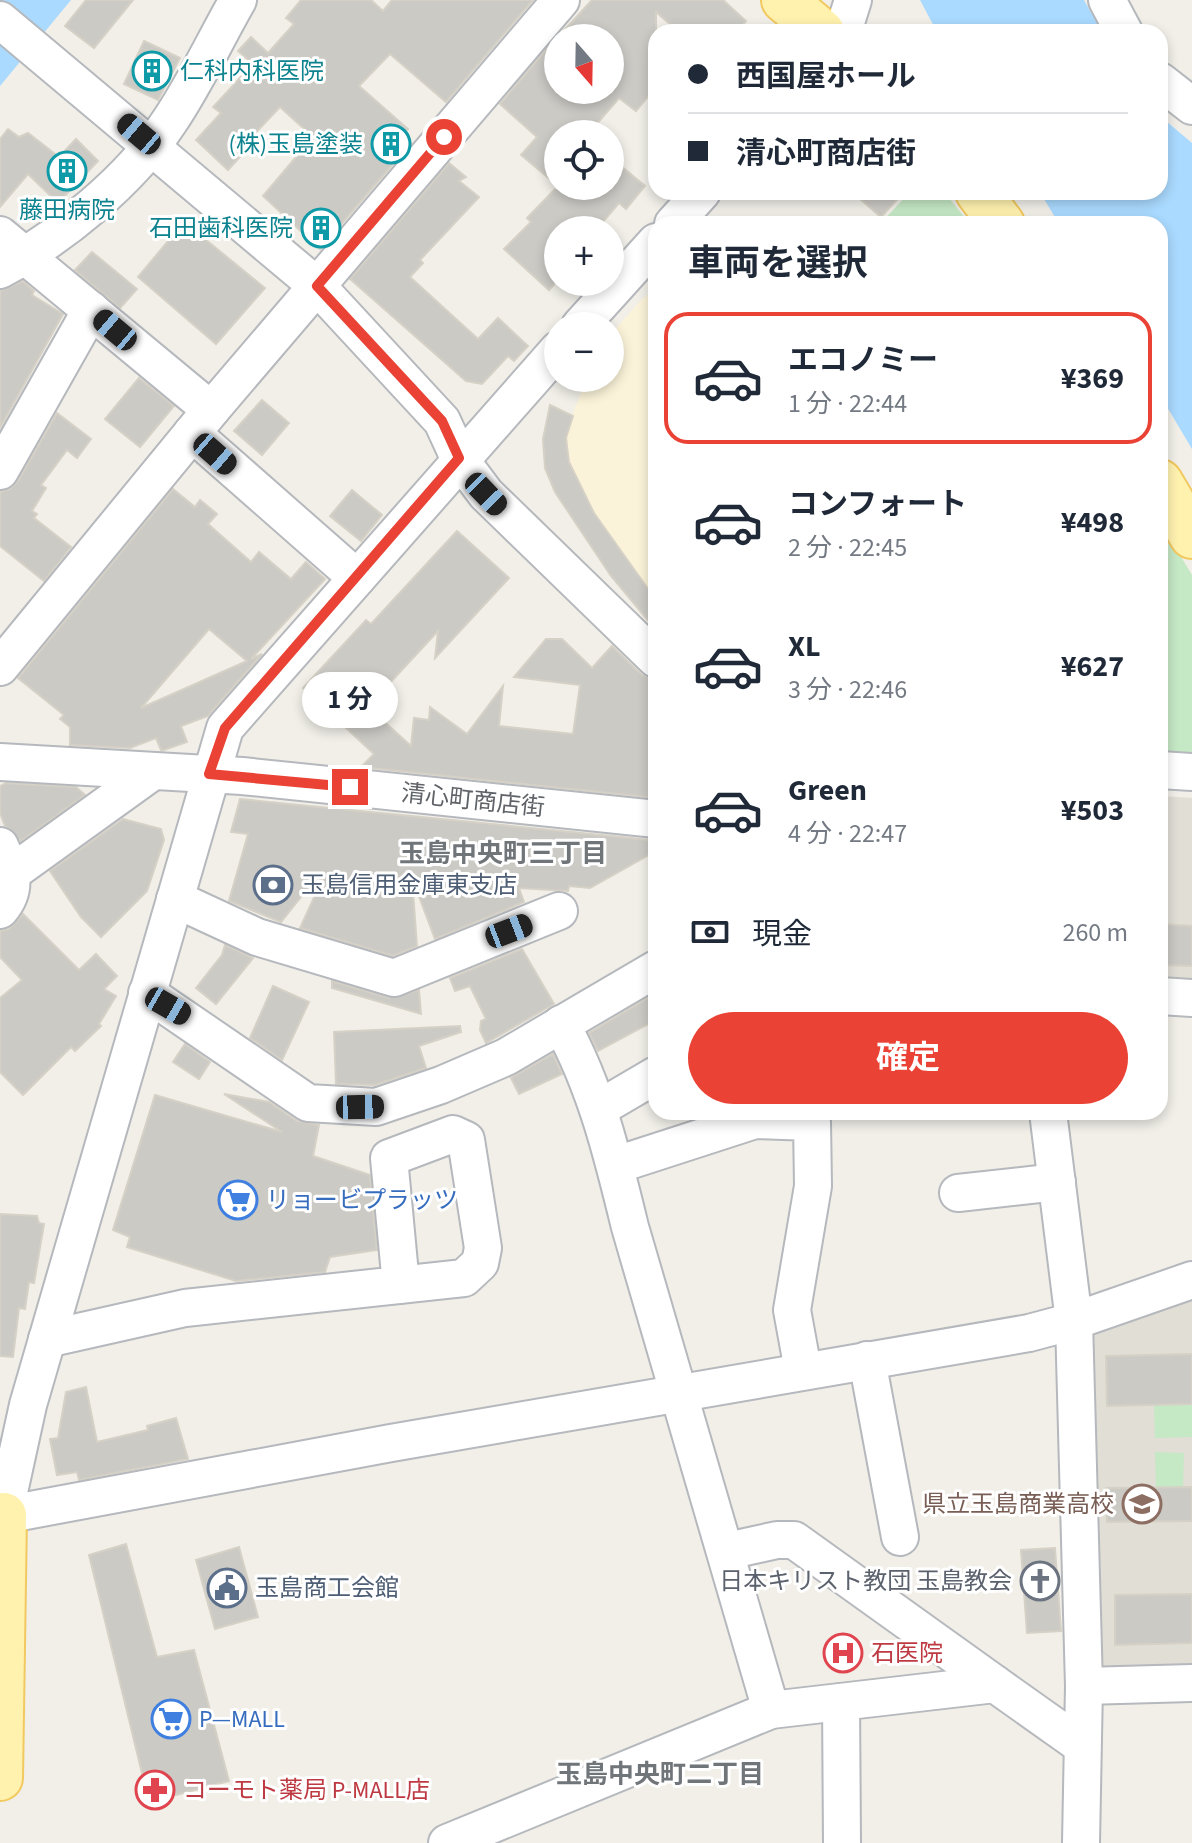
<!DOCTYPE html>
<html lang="ja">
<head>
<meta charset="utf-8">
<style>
	:root { --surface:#fff; --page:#f2f2f3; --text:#1f2937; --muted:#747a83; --line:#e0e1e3; --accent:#ea4335 }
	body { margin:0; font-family:"Source Sans 3","Noto Sans JP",sans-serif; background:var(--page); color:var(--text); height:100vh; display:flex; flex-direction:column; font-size:30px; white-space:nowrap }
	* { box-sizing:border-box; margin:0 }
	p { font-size:26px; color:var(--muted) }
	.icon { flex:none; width:44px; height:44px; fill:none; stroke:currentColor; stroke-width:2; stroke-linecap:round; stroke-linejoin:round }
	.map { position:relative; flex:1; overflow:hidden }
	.panel { position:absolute; left:648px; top:216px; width:520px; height:904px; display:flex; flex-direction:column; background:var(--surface); border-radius:24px; box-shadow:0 4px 12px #0003 }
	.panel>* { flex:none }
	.hud { position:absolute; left:648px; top:24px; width:520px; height:176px; border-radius:24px; box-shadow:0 4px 12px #0003; display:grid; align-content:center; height:176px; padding:0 40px; background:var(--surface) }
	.needle { width:52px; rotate:160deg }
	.controls { position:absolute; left:544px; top:24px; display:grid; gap:16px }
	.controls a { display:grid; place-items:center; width:80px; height:80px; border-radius:50%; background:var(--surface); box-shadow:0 4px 12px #0003; font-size:40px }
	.end { position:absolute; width:36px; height:36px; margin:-18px; border:10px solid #ea4335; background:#fff; box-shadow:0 0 0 4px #fff }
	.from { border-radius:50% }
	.bubble { position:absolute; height:56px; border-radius:28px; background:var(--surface); box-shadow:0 4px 12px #0003; font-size:26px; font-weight:700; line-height:56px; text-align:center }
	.car { position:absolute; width:24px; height:48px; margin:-24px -12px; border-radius:10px; box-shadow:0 0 6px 2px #0007; background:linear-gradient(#222 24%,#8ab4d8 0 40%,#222 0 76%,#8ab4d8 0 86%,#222 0) }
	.hud b { display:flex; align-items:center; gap:28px; height:76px; font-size:30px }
	.hud b+b { border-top:2px solid var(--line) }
	.hud i { width:20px; height:20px; background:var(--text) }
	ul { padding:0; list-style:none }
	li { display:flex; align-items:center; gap:24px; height:132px; margin:0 16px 12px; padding:0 24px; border:4px solid transparent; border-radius:24px }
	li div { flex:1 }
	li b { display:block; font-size:30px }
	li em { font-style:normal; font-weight:700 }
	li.current { border-color:var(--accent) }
	li>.icon { width:72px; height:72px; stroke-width:1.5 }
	h2 { padding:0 40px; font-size:36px; line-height:96px }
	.pay { display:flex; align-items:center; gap:20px; height:88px; padding:0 40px; font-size:30px }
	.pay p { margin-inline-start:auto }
	.cta { display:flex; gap:16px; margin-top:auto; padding:16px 40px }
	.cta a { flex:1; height:92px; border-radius:48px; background:var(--accent); color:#fff; font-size:32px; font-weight:700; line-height:92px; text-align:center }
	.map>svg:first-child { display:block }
</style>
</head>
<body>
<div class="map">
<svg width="1192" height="1843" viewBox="0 0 1192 1843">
	<rect width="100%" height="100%" fill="#f1efe8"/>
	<g fill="#e1ded6">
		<path d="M1160,796L1192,798V990L1160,987Z"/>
		<path d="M1192,1296V1674L1096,1675L1087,1334Z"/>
	</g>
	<g fill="#c5e8c5">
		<path d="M910,192H944L970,224H880Z"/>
		<path d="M1160,522L1192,575V772L1160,770Z"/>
		<path d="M1192,1404V1437L1155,1438L1154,1405Z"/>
		<path d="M1155,1452L1184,1453L1183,1487H1156Z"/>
	</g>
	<g fill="#fbf3d9">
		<path d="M828,216L872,224H763L791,217Z"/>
		<path d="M656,288V600C629,560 562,487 567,437C569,418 580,397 587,378H610V335L642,299Z"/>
	</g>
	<g fill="#aadaff">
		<path d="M0,0H71L0,86Z"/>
		<path d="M920,0H1084L1102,32H937Z"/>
		<path d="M1160,116L1192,143V449L1160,395V224H1059L1040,192H1160Z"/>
	</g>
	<g fill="#cccac5" stroke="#d6d1c6" stroke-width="2" fill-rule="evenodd">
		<path d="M86,0H133L94,48L65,26Z"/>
		<path d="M301,0H371L383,11L392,0H533L446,102L390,54L359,86L408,129L403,135L411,143L320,249L263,196L313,137L280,107L245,144L249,147L228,170L196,140L221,113L213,107L253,64L238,51L251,37L268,53L294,24L286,18Z"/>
		<path d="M592,0H723L746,21L736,32H679L656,12V87L636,111L619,98L588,134H558V186H610V157L645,186L626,209L619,203L596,230H558V280L549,290L504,249L531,222L527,218L558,186L521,155L537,137L500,104L555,39L558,42V90H610V38H557Z"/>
		<path d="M144,41L180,58L158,100L124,84Z"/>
		<path d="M8,129L19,137L28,133L59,157L76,139L98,161L58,203L28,174L0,207V139Z"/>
		<path d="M449,163L466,177L459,181L479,197L420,260L423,263L410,277L478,339L498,318L528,346L514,361L508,356L482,384L466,381L350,279Z"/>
		<path d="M852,192H904L881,217Z"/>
		<path d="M184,222L265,288L216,344L138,277Z"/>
		<path d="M92,252L137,289L120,308L75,270Z"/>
		<path d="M23,281L34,291L32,295L63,314L0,428V291Z"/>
		<path d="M139,378L174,406L140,447L105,419Z"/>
		<path d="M262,400L289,423L262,455L234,431Z"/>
		<path d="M550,405L573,416L566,438L569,462L594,513L656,600V630L611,576L555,492L545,468L543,439Z"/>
		<path d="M57,413L91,439L77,458L67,450L41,485L46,488L32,511L37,514L34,518L71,547L44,581L0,546V492L10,489L18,481Z"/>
		<path d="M173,489L195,507L200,500L217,514L208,524L251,562L259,552L291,579L306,562L325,579L251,659L262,654L208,716L181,726L187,742L164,750H161L156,738L130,748L70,745V727L60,719L64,715L18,678ZM209,629L247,661L141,708Z"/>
		<path d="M352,490L382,515L361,541L330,516Z"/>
		<path d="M457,531L509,578L435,658L438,631L361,714L377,715L411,746L414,718L429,720L430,707L467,734L503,686L499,726L573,734L580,685L514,677L546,639H562L592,668L612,646L642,675L656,679V798L361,767L374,754L303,688L366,620L371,624Z"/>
		<path d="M6,783L76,787L85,795L21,841L5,826L0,813V786Z"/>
		<path d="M240,799L632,838L656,841V851L590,888L569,886L568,891L519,888L524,902L435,939L412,878L417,946L393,956L300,928L322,880L317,877L281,922L229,901L248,834L231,832Z"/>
		<path d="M123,819L161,829L164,840L147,891L101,937L81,917L50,871Z"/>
		<path d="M23,914L79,970L96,954L117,976L104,989L116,996L99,1024L101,1026L75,1051L71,1047L23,1095L0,1072V998L22,980L0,957V931L9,929Z"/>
		<path d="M1160,924L1192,926V966L1160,965Z"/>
		<path d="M225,945L253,958L216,1004L196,988L222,955Z"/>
		<path d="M522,949L554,1004L486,1043L480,1030L481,1021L486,1019L470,986L455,991L450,978Z"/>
		<path d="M332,981L389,998L419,990L421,1014L332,988Z"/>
		<path d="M273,986L309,1002L282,1060L250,1038Z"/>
		<path d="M656,993V1020L598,1051L589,1033Z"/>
		<path d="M460,1026L461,1032L419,1046L426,1068L375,1085L336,1084L334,1032Z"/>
		<path d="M185,1044L210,1062L199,1079L173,1062Z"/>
		<path d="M553,1054L562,1074L519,1094L511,1078Z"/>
		<path d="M224,1094L269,1102L297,1121L319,1125L313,1156L370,1175L377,1250L330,1257L325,1272L236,1281L127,1247L130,1237L113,1230L155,1095L282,1132Z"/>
		<path d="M0,1214L37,1216L39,1223L44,1224L34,1283L29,1282L25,1309L19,1308L13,1357L0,1356Z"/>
		<path d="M1192,1354V1404L1107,1406L1106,1356Z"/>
		<path d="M86,1387L97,1442L148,1430L147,1426L176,1418L188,1459L79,1480L77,1472L57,1475L50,1439L58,1438L66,1392Z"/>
		<path d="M1192,1487V1521L1107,1522L1106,1488Z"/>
		<path d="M126,1544L157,1657L194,1650L229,1781L149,1802L89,1555Z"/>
		<path d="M239,1547L258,1617L215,1629L196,1560Z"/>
		<path d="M1055,1548L1061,1631L1027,1633L1021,1550Z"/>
		<path d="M1192,1594V1643L1115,1645V1595Z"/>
	</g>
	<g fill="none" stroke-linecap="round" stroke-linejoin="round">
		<defs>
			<g id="minor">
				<path d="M1107,0L1124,32"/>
				<path d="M0,20L317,286L442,421L459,458L486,494L656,659"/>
				<path d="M843,32L853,0"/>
				<path d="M1160,81L1192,106"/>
				<path d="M673,224L702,192"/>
				<path d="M0,235L211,410"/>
				<path d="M0,270C61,237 130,181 169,122C195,84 215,40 238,0"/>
				<path d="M580,326L656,242"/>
				<path d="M558,350L225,728L28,1405L4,1515L391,1443L1029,1333L1074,1321L1192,1280"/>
				<path d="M192,433L357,578"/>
				<path d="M0,471L91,310"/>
				<path d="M0,667L211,410L561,0"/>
				<path d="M0,762L242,776L656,819"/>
				<path d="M1160,770L1192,772"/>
				<path d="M0,846C11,869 19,888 0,910"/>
				<path d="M13,872L152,772"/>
				<path d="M175,899L257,937L394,978L559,911"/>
				<path d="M147,993L308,1103L376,1107L441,1085L506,1057L656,969"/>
				<path d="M1160,996L1192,998"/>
				<path d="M561,1024C596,1087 613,1157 630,1227L771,1710"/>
				<path d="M598,1109L656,1075"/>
				<path d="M1048,1112L1074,1321L1084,1686L1081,1843"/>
				<path d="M616,1165L755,1120L812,1122L813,1186L792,1310L803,1370"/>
				<path d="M958,1193L1057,1182"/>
				<path d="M47,1339L185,1308L464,1278L480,1263L483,1248L466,1140L453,1134L389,1158L401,1285"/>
				<path d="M867,1360L900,1537"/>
				<path d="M727,1551L777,1540H794L995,1684"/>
				<path d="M1084,1686L1192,1683"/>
				<path d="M841,1702L842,1843"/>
				<path d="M447,1843L771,1710L995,1684L1081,1745"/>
			</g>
			<g id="major">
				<path d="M784,0L822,32"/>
				<path d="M978,192L1002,224"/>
				<path d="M1160,482L1192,536"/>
				<path d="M0,1517L4,1515L0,1778"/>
			</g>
		</defs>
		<use href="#minor" stroke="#b5b8bc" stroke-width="40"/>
		<use href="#major" stroke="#f2c960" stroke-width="48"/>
		<use href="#minor" stroke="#fff" stroke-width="36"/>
		<use href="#major" stroke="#fff2af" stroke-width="44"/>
	</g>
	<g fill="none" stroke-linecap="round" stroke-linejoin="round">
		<path stroke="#ea4335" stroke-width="10" d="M350,787L209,774L225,728L459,458L442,421L317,286L444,137"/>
	</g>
	<defs>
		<symbol id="building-ring" viewBox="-11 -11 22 22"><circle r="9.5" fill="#fff" stroke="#0f9aa8" stroke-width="1.5"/><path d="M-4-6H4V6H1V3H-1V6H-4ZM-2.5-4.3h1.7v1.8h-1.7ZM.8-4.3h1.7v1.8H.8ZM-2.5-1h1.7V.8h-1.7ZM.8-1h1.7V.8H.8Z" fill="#0f9aa8"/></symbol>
		<symbol id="bank-ring" viewBox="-11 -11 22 22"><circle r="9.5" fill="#fff" stroke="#5c6f8a" stroke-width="1.5"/><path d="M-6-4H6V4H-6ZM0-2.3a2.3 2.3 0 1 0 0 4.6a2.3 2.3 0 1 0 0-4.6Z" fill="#5c6f8a"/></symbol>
		<symbol id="supermarket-ring" viewBox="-11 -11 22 22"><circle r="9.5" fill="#fff" stroke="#3f7fe0" stroke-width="1.5"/><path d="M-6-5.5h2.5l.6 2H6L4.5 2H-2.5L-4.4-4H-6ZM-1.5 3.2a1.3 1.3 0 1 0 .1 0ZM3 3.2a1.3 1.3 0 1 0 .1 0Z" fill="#3f7fe0"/></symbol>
		<symbol id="school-ring" viewBox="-11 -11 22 22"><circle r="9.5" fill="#fff" stroke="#8d6e63" stroke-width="1.5"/><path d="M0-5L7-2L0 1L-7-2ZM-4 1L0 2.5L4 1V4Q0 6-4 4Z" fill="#8d6e63"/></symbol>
		<symbol id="church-ring" viewBox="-11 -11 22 22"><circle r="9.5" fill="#fff" stroke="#6b7280" stroke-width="1.5"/><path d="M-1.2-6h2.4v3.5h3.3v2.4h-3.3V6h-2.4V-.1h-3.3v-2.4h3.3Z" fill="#6b7280"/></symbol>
		<symbol id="civic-ring" viewBox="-11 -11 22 22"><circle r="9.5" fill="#fff" stroke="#5c6f8a" stroke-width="1.5"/><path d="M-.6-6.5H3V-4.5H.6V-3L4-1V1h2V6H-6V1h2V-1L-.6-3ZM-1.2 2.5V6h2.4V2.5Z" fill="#5c6f8a"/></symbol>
		<symbol id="hospital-ring" viewBox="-11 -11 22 22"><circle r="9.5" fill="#fff" stroke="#e0444e" stroke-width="1.5"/><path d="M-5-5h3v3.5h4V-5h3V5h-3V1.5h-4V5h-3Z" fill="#e0444e"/></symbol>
		<symbol id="pharmacy-ring" viewBox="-11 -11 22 22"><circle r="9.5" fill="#fff" stroke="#e0444e" stroke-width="1.5"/><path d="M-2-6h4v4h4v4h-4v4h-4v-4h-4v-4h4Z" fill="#e0444e"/></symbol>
	</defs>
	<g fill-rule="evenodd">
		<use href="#building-ring" x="130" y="49" width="44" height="44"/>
		<use href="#building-ring" x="369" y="122" width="44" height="44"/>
		<use href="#building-ring" x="45" y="149" width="44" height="44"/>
		<use href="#building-ring" x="299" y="206" width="44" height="44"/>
		<use href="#bank-ring" x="251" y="863" width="44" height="44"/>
		<use href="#supermarket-ring" x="216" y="1178" width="44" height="44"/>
		<use href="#school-ring" x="1120" y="1482" width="44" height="44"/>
		<use href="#church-ring" x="1018" y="1559" width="44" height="44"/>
		<use href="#civic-ring" x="205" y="1566" width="44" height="44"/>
		<use href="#hospital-ring" x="821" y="1631" width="44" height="44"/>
		<use href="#supermarket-ring" x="149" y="1697" width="44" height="44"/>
		<use href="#pharmacy-ring" x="133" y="1768" width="44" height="44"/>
	</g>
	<g text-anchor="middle" stroke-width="6" stroke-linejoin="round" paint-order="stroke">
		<g font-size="24" fill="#0d838f" stroke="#fff" text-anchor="end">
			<text x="180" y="79" text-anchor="start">仁科内科医院</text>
			<text x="363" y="152">(株)玉島塗装</text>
			<text x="67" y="218" text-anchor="middle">藤田病院</text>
			<text x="293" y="236">石田歯科医院</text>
		</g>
		<g font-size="24" fill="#5f6368" stroke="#fff">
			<text transform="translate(473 800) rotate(6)" y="8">清心町商店街</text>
		</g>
		<g font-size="24" fill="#4e5e75" stroke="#fff" text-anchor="start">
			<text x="301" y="893">玉島信用金庫東支店</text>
			<text x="255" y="1596">玉島商工会館</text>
		</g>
		<g font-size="24" fill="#366cbe" stroke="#fff" text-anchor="start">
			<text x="266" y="1208">リョービプラッツ</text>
			<text x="199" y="1727">P―MALL</text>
		</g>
		<g font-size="24" fill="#785e54" stroke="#fff" text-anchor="end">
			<text x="1114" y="1512">県立玉島商業高校</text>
		</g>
		<g font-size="24" fill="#5b616d" stroke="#fff" text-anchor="end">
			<text x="1012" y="1589">日本キリスト教団 玉島教会</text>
		</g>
		<g font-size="24" fill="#be3a42" stroke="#fff" text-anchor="start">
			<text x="871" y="1661">石医院</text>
			<text x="183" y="1798">コーモト薬局 P-MALL店</text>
		</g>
		<g font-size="26" font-weight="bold" fill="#70757a" stroke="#fff">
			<text x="503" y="862">玉島中央町三丁目</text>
			<text x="660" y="1783">玉島中央町二丁目</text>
		</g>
	</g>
</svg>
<div class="controls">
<a><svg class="needle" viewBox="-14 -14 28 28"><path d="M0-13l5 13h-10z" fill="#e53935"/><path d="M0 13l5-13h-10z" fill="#747a83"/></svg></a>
<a><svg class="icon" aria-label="locate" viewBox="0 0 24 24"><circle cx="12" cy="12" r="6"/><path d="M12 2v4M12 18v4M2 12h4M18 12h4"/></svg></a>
<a>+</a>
<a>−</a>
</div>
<i class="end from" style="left:444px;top:137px"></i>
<i class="end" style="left:350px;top:787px"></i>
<div class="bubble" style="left:302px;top:672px;width:96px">1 分</div>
<i class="car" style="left:139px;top:134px;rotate:310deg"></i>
<i class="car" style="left:115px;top:330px;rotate:310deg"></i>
<i class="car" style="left:215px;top:454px;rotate:131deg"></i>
<i class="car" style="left:486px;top:494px;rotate:136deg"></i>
<i class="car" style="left:509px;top:931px;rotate:69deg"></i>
<i class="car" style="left:168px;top:1006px;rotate:120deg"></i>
<i class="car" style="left:360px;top:1107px;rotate:89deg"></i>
<div class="hud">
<b><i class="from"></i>西国屋ホール</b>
<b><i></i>清心町商店街</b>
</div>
<section class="panel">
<h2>車両を選択</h2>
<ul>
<li class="current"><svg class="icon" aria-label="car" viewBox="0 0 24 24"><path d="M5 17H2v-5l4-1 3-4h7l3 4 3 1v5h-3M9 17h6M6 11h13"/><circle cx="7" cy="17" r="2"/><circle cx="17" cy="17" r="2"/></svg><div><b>エコノミー</b><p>1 分 · 22:44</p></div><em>¥369</em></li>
<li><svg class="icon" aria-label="car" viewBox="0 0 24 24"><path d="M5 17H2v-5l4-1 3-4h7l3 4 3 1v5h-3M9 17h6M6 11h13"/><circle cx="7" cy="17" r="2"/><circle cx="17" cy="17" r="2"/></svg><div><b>コンフォート</b><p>2 分 · 22:45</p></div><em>¥498</em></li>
<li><svg class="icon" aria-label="car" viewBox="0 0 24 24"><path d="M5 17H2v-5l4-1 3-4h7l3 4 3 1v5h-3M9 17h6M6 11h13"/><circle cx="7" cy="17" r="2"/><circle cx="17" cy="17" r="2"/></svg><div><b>XL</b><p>3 分 · 22:46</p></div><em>¥627</em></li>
<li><svg class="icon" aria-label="car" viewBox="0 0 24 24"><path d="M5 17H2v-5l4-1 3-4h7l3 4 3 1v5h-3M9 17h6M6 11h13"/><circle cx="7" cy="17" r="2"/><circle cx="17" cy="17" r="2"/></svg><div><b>Green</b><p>4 分 · 22:47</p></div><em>¥503</em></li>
</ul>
<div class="pay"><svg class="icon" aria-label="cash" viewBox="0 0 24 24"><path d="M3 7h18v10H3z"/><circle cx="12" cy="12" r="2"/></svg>現金<p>260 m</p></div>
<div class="cta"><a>確定</a></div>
</section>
</div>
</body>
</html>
